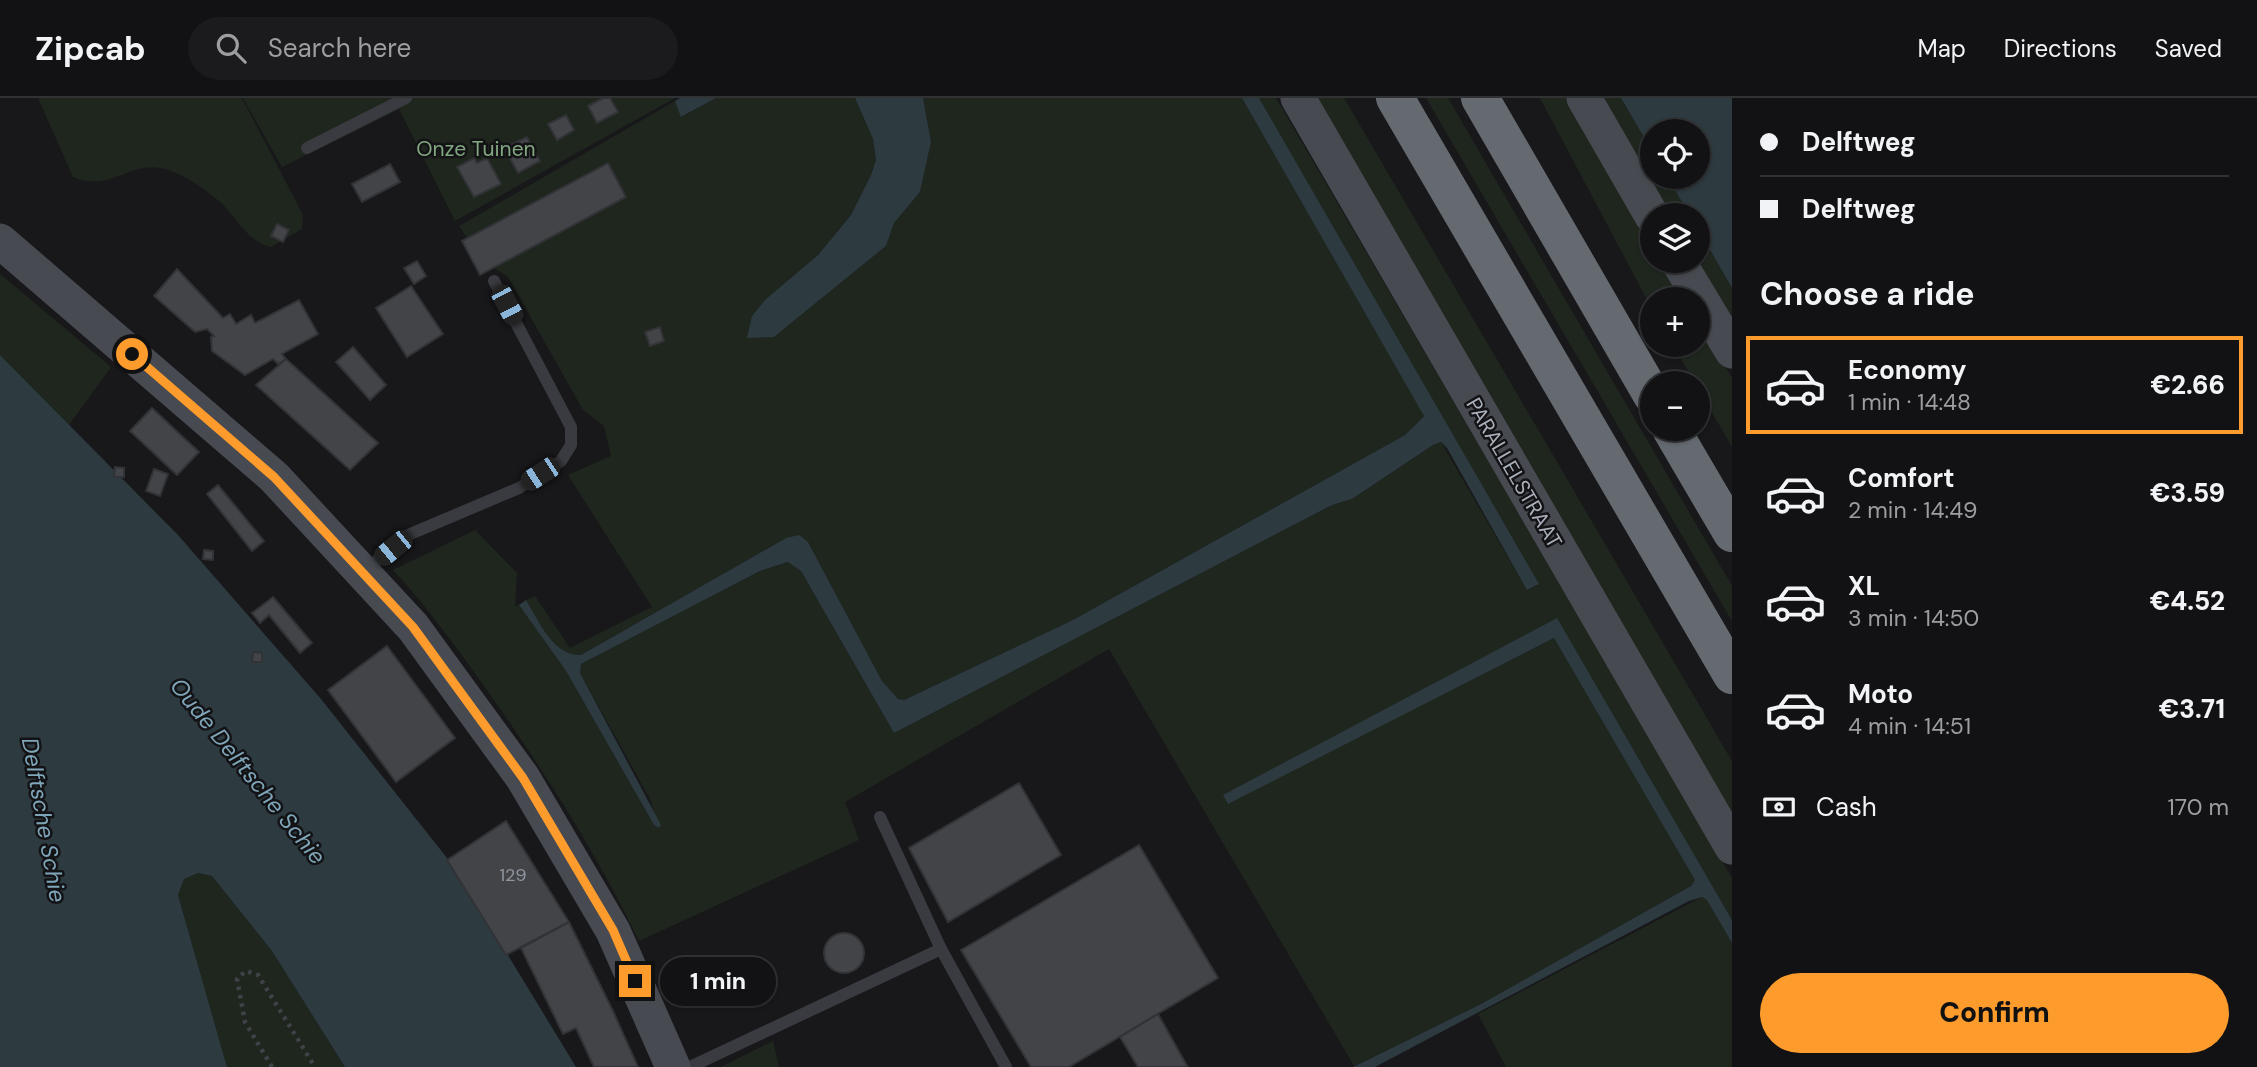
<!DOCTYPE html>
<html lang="en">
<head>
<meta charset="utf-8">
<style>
	:root { --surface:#121214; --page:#1b1b1d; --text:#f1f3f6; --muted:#9c9ea0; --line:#313234; --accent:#fd9b2d }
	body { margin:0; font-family:"DM Sans",sans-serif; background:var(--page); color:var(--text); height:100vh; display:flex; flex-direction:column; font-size:26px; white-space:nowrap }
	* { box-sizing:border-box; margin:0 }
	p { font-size:23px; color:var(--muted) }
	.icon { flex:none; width:38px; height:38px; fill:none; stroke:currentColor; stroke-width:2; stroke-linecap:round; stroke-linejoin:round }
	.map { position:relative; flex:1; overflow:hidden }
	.drawer { display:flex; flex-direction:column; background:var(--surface); width:525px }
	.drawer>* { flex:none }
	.guide { display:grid; align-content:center; height:154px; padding:0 28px; background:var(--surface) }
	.controls { position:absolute; left:1640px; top:21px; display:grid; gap:14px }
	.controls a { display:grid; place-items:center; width:70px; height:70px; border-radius:50%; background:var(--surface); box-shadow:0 2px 5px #0004,0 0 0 2px var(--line); font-size:35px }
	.end { position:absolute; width:32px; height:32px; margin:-16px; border:9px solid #fd9b2d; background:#111; box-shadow:0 0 0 4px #111 }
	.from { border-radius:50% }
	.bubble { position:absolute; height:49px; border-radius:24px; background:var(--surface); box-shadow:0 2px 5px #0004,0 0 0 2px var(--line); font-size:23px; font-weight:800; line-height:49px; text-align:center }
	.car { position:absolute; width:21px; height:42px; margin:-21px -10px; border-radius:9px; box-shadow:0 0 5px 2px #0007; background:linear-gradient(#222 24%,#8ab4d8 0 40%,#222 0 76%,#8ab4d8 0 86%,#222 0) }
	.guide b { display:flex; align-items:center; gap:24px; height:66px; font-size:26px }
	.guide b+b { border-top:2px solid var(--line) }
	.guide i { width:18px; height:18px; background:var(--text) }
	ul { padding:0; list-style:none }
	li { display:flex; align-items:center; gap:21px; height:98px; margin:0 14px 10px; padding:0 14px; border:4px solid transparent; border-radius:0px }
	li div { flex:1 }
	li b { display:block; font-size:26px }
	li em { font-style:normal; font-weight:800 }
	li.current { border-color:var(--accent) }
	li>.icon { width:63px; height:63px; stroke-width:1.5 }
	h2 { padding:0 28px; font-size:32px; line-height:84px }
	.pay { display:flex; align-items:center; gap:18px; height:77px; padding:0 28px; font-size:26px }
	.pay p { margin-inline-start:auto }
	.action { display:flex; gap:14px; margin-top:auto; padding:14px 28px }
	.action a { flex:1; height:80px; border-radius:42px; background:var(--accent); color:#111; font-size:28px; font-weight:800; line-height:80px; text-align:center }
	header { display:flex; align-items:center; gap:42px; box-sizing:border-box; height:98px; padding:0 35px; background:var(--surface); border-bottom:2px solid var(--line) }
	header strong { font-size:33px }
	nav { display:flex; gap:38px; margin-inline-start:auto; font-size:24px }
	.search { width:490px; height:63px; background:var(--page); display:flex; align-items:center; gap:18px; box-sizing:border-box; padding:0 24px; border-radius:38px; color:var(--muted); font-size:26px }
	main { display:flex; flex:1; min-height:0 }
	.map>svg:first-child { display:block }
</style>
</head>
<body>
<header>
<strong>Zipcab</strong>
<div class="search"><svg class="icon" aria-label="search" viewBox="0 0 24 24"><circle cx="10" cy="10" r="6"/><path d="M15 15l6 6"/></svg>Search here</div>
<nav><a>Map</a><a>Directions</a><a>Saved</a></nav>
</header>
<main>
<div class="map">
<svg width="1732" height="969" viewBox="0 0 1732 969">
	<rect width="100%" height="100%" fill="#18181b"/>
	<g fill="#1e261e">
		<path d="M38,0H242L303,117L302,131L271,149C246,143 237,119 219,103C205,91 186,78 168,72C132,59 111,96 73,79Z"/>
		<path d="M243,0H675L455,123L399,11L282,69Z"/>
		<path d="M716,0H855L873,41L876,62L871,77L851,117L818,157L766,202L752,218L774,239L886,148L894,125L920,94L931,44L923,0H1242L1424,317L1405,337L1073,522L904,602H898L882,583L808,444L786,440L581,557C553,558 539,523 526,502L535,498L570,550L652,509L568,377L611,358L604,328L583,312L508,179L483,163L459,128L675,3L682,19Z"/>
		<path d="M1259,0H1276L1732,780V822L1556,521L1224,697L1227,705L1554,540L1696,782L1691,788L1481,906L1354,968L1109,551L845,704L859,742L639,843C597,756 546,676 491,598C460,554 429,511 393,472L475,432L517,475L515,508L519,507L566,573L654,727L659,729L650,701L580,575L581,566L760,473L789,464L801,473L894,635L1332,407L1352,401L1433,347L1441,344L1527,492L1538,487Z"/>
		<path d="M1313,0H1344L1732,663V717Z"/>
		<path d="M1426,0H1448L1732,488V523Z"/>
		<path d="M1540,0H1569L1652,143V163H1664L1686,201H1652V211Z"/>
		<path d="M1599,0H1621L1652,53V79H1667L1690,117H1667Z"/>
		<path d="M1698,131L1732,190V228L1698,163Z"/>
		<path d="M0,176L111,269L69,327L0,257Z"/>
		<path d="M1698,221L1732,280V349L1673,247H1698Z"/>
		<path d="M198,775L212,778L272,853L345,969H227L178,797L184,781Z"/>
		<path d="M1702,799L1708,802L1732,845V969H1506L1478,916Z"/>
		<path d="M773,943L779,969H721Z"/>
	</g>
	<g fill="#2d3a40">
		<path d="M680,0H716L681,19L675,3Z"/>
		<path d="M855,0H923L931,44L920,94L894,125L886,148L774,239L747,240L752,218L765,202L818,157L851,117L871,77L876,62L873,41Z"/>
		<path d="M1242,0H1259L1539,486L1527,492L1447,350L1441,344L1433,347L1352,401L1332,407L894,635L801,473L788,464L760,473L581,566L580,575L661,727L659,730L654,727L566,573L519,507L526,502C539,523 553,558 581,557L786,440L799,437L808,444L882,583L898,601L904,602L1073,522L1405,337L1424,318Z"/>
		<path d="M1621,0H1732V190L1698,131V117H1690L1667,79H1698V33H1652V53Z"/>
		<path d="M0,257L178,437L321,601L455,770L576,969H345L272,853L212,778L198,775L184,781L178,797L227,969H0Z"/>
		<path d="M1557,520L1732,822V845L1707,802L1702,799L1689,803L1375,969H1353L1481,906L1691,788L1695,782L1554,540L1228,706L1223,697Z"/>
	</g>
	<g fill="#424448" stroke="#323337" stroke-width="2">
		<path d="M603,0H610L618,14L597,25L588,8Z"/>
		<path d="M566,17L574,32L557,42L548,26Z"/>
		<path d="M527,39L540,63L518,75L504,50Z"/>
		<path d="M474,60L477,65L487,60L501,86L474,99L457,69Z"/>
		<path d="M608,65L626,99L480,177L462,143Z"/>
		<path d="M390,66L400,84L362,104L352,86Z"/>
		<path d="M277,126L289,132L283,144L271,138Z"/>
		<path d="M417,163L426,178L414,186L404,170Z"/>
		<path d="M177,171L223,220L230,216L236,226L251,217L255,225L299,202L318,236L282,256L286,261L278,266L273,261L245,277L212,253L211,239L214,238L207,231L195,234L154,198Z"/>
		<path d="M411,188L443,236L407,259L376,210Z"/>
		<path d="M660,229L664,243L650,248L645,234Z"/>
		<path d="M353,249L386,287L370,302L336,264Z"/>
		<path d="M286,261L378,345L350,372L256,287Z"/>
		<path d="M152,310L199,354L177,377L130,333Z"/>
		<path d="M115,369L124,370V379H114Z"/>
		<path d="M154,371L168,376L160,398L146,393Z"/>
		<path d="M218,387L264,443L252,453L207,396Z"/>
		<path d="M204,452L213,453V462L203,461Z"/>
		<path d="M273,499L312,545L300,555L269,517L260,525L252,515Z"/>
		<path d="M387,548L455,640L396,684L328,592Z"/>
		<path d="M253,554L262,555V564H252Z"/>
		<path d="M1019,685L1061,757L948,824L909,750Z"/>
		<path d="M506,723L569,824L506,857L447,762Z"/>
		<path d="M1139,747L1218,880L1069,969H1031L961,852Z"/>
		<path d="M569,824L613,913L638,969H594L576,930L563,936L521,850Z"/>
		<circle cx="844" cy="855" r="20"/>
		<path d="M1158,916L1186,966L1188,969H1138L1120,939Z"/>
	</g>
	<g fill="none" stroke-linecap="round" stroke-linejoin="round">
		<path stroke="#3f4247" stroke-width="4.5" stroke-dasharray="3.5 5" stroke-linecap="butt" d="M272,969L245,924L237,881L246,873L258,877L315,969"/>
		<g stroke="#393b40" stroke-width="12">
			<path d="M307,50L406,0"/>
			<path d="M365,472L408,437L519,390L561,363L571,347V329L494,183"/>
			<path d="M941,851L1006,969"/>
			<path d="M690,969L941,851L880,719"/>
		</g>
		<g stroke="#474a50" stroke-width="35">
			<path d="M1298,0L1732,749"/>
			<path d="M1584,0L1652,118"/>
			<path d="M0,143L274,379L413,529L523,680L613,833L673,969"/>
			<path d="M1678,163L1732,253"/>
		</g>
		<g stroke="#656a71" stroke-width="38">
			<path d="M1395,0L1732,577"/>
			<path d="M1480,0L1652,297"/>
			<path d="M1671,331L1732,435"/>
		</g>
	</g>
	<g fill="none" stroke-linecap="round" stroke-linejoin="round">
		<path stroke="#fd9b2d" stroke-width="9" d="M132,256L274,379L413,529L523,680L613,832L635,883"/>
	</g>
	<g text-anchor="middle" stroke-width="5" stroke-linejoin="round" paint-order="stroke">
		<g font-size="18" fill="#90969e">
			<text x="513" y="783">129</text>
		</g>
		<g font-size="21" fill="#83a780" stroke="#131316">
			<text x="476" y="58">Onze Tuinen</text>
		</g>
		<g font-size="21" fill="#aab1bb" stroke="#131316">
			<text transform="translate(1514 375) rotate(60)" y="7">PARALLELSTRAAT</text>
		</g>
		<g font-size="23" font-style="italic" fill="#7fa5b8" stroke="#131316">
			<text transform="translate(248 673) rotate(51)" y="8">Oude Delftsche Schie</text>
			<text transform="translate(44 722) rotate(80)" y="8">Delftsche Schie</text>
		</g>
	</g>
</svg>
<div class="controls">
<a><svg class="icon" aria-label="locate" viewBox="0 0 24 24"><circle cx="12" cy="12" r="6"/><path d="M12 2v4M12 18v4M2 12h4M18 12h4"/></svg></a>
<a><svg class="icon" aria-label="layers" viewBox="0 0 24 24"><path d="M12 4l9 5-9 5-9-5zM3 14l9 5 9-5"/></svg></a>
<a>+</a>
<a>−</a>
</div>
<i class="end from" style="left:132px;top:256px"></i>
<i class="end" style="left:635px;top:883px"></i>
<div class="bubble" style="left:660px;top:859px;width:116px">1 min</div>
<i class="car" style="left:507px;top:207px;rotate:152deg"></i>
<i class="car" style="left:540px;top:376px;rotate:237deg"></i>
<i class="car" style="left:393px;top:450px;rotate:231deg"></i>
</div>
<section class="drawer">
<div class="guide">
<b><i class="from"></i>Delftweg</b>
<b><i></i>Delftweg</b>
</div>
<h2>Choose a ride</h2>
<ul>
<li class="current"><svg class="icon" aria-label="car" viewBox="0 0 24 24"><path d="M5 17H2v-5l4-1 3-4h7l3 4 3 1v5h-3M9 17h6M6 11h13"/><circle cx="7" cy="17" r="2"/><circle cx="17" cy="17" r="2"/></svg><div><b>Economy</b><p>1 min · 14:48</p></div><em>€2.66</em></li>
<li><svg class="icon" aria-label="car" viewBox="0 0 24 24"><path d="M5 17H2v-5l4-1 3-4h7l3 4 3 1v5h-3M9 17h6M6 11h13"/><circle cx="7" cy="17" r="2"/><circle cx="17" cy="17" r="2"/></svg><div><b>Comfort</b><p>2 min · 14:49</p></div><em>€3.59</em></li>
<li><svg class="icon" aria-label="car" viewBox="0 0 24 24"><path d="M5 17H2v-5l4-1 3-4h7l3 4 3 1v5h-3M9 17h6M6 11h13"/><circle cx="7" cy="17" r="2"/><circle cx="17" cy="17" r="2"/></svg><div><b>XL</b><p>3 min · 14:50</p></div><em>€4.52</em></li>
<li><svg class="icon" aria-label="car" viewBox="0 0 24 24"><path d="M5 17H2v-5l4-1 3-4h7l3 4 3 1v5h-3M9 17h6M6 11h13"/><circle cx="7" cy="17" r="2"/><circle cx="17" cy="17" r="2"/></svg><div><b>Moto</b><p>4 min · 14:51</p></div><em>€3.71</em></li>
</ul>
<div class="pay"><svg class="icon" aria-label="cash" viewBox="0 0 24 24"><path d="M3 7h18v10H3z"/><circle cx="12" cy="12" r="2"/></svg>Cash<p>170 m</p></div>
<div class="action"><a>Confirm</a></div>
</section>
</main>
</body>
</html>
